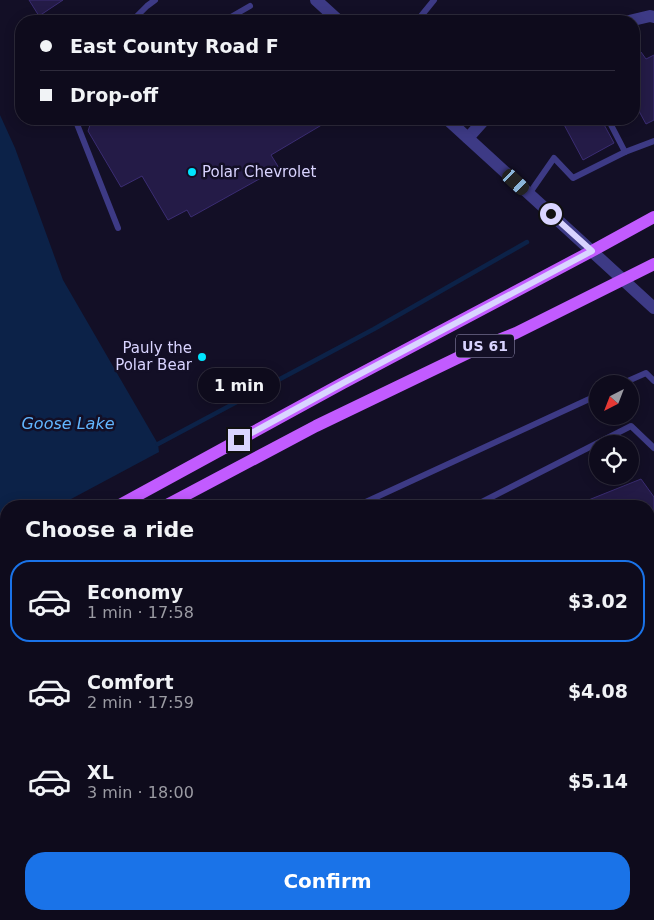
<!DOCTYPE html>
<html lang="en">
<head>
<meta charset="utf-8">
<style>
	:root { --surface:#0e0b1c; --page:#171425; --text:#f1f3f6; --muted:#9b9ba3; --line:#2e2b3b; --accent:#1a73e8 }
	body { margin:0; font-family:"DejaVu Sans",sans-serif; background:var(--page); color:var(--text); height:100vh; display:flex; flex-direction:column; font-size:19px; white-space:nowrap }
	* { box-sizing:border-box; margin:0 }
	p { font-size:16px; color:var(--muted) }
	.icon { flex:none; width:28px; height:28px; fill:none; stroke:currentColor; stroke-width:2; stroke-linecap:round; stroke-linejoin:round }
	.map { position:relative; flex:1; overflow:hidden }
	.details { position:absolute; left:0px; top:500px; width:655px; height:420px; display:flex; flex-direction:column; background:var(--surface); border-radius:20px 20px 0 0; box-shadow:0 2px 12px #0003,0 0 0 1px var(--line) }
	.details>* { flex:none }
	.top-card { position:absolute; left:15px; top:15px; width:625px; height:110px; border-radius:20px; box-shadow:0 2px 12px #0003,0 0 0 1px var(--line); display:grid; align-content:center; height:110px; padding:0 25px; background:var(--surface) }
	.needle { width:32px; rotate:222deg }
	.fabs { position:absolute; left:589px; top:375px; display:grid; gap:10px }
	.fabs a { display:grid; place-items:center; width:50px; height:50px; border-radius:50%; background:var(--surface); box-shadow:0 2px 12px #0003,0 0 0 1px var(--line); font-size:25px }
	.end { position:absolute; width:22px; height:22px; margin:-11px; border:6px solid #d9d4ff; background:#111; box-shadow:0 0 0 2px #111 }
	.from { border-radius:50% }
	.bubble { position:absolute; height:35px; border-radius:18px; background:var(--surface); box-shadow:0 2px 12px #0003,0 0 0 1px var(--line); font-size:16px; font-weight:600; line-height:35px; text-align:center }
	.car { position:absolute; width:15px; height:30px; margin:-15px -8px; border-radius:6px; box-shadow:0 0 4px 1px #0007; background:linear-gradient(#222 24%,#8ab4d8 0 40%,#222 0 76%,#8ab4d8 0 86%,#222 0) }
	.top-card b { display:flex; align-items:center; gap:18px; height:48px; font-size:19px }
	.top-card b+b { border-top:1px solid var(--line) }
	.top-card i { width:12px; height:12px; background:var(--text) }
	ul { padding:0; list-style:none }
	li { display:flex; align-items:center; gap:15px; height:82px; margin:0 10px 8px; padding:0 15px; border:2px solid transparent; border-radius:20px }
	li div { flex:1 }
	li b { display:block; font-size:19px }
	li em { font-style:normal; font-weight:600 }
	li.current { border-color:var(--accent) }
	li>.icon { width:45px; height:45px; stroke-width:1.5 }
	h2 { padding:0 25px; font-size:22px; line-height:60px }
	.cta { display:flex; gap:10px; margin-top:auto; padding:10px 25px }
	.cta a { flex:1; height:58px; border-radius:20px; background:var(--accent); color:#fff; font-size:20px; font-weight:600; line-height:58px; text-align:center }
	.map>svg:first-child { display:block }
</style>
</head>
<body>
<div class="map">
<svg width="654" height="920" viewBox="0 0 654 920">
	<rect width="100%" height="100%" fill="#130f26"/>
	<g fill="#0c2248">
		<path d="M0,115L15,148L63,280L158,444L159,452L58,506H6V534L0,537Z"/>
		<path d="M6,643V914H497L495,920H0V646Z"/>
	</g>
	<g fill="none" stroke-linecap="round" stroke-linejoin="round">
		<path stroke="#0c2248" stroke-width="4.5" d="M158,444L374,329L527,242"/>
	</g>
	<g fill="#241b47" stroke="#3b2d73">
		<path d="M29,0H63L39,16Z"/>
		<path d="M641,52L646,59L654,55V120L646,124L634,102V56Z"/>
		<path d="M92,119H322L325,123L271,155L279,168L191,217L187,210L168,220L142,176L121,187L88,131Z"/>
		<path d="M561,119H601L614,143L583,160Z"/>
		<path d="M641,479L654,497V620L652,616L649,618V506H589L586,501Z"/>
		<path d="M654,862V889L649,885V868Z"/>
		<path d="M586,914H630L637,920H580Z"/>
	</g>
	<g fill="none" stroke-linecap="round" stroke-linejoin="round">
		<g stroke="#3d3a85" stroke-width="6">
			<path d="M132,21L147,6L155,0"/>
			<path d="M224,21L250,6"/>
			<path d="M417,21L434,0"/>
			<path d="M75,119L118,228"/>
			<path d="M608,119L625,152"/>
			<path d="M529,194L554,158L573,178L625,152L654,141"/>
			<path d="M621,384L646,373L654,381"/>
			<path d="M357,506L598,395"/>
			<path d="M474,506L631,426L654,448"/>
			<path d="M649,638L654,642"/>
			<path d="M649,833L654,827"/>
		</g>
		<g stroke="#3d3a85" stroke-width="12">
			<path d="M629,21L650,16L654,17"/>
			<path d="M468,138L485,119"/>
		</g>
		<g stroke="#3d3a85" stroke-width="12">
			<path d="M316,0L339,21"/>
			<path d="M447,119L654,308"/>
		</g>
		<g stroke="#c25bff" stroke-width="12">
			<path d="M118,506L343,383L592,251L654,217"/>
			<path d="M165,506L316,426L476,349L516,333L654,264"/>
			<path d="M0,571L6,567"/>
			<path d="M0,594L6,591"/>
		</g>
	</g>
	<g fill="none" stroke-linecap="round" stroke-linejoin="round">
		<path stroke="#d9d4ff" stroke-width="6" d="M239,440L343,383L592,251L551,214"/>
	</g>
	<g fill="#00e5ff" stroke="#130f26" stroke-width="2">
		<circle cx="192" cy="172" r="5"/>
		<circle cx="202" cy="357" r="5"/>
	</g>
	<g text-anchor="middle" stroke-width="5" stroke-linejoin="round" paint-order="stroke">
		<rect fill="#130f26" stroke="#9e99be" stroke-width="1" x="456" y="334.5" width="58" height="23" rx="4"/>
		<g font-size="14" font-weight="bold" fill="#d9d4ff">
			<text x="485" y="351">US 61</text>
		</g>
		<g font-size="15" fill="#d9d4ff" stroke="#130f26" text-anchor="start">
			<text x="202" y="177">Polar Chevrolet</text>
			<text x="192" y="353" text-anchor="end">Pauly the<tspan x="192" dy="17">Polar Bear</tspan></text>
		</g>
		<g font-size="16" font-style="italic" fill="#62b6ff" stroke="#130f26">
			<text x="68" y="429">Goose Lake</text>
		</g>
	</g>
</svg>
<div class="fabs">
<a><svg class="needle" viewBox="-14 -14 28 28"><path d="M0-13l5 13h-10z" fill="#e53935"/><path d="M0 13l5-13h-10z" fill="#9b9ba3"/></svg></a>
<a><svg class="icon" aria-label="locate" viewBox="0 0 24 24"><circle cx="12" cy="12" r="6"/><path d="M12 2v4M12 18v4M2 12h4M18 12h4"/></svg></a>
</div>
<i class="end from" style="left:551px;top:214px"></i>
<i class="end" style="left:239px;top:440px"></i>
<div class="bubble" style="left:198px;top:368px;width:82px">1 min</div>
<i class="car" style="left:516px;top:182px;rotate:133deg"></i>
<div class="top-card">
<b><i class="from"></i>East County Road F</b>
<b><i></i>Drop-off</b>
</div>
<section class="details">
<h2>Choose a ride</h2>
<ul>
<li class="current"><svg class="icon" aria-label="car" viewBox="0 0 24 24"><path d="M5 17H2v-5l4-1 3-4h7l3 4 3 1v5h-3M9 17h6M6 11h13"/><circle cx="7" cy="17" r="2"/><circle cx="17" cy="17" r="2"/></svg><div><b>Economy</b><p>1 min · 17:58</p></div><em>$3.02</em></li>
<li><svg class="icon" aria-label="car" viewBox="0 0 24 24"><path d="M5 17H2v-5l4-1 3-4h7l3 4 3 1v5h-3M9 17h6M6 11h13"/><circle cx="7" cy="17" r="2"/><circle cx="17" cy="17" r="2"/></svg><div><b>Comfort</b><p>2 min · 17:59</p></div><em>$4.08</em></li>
<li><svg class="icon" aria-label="car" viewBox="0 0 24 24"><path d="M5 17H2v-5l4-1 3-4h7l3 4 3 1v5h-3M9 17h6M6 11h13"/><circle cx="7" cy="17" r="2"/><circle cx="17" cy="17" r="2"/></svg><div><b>XL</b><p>3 min · 18:00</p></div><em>$5.14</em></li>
</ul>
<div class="cta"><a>Confirm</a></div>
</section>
</div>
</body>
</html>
